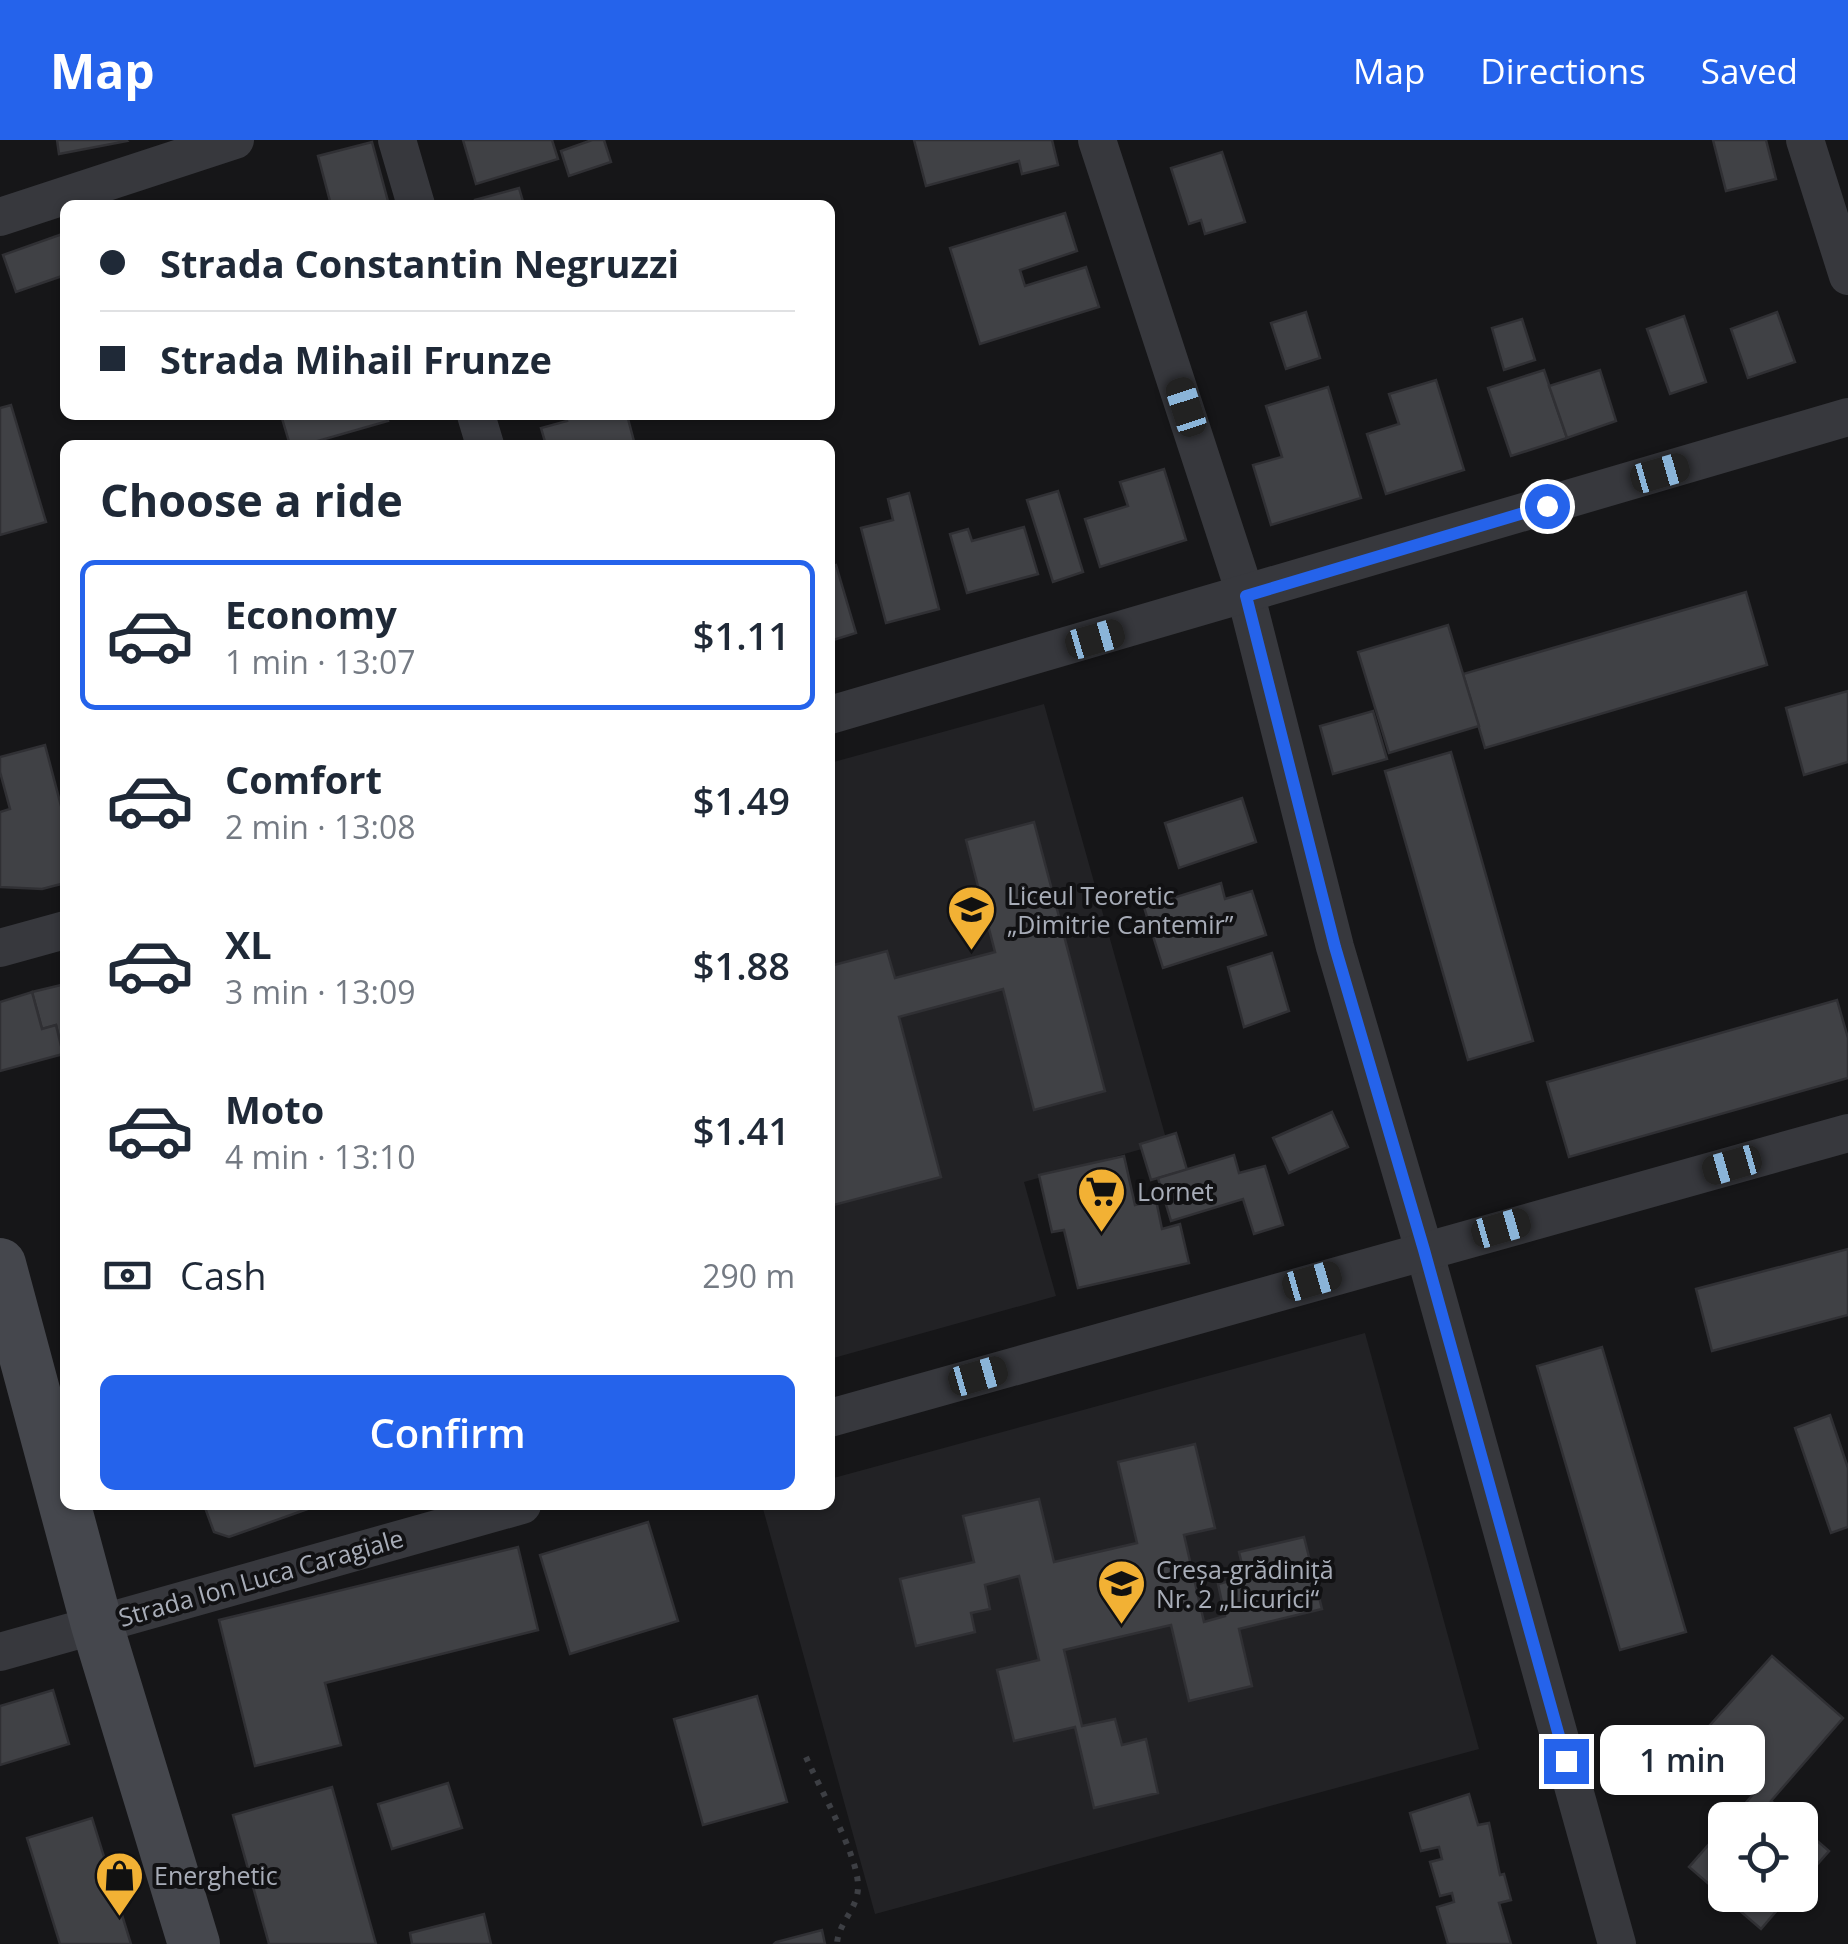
<!DOCTYPE html>
<html lang="en">
<head>
<meta charset="utf-8">
<style>
	:root { --surface:#fff; --page:#f2f2f3; --text:#1f2937; --muted:#747a83; --line:#e0e1e3; --accent:#2563eb }
	body { margin:0; font-family:"Open Sans",sans-serif; background:var(--page); color:var(--text); height:100vh; display:flex; flex-direction:column; font-size:38px; white-space:nowrap }
	* { box-sizing:border-box; margin:0 }
	p { font-size:32px; color:var(--muted) }
	.icon { flex:none; width:55px; height:55px; fill:none; stroke:currentColor; stroke-width:2; stroke-linecap:round; stroke-linejoin:round }
	.map { position:relative; flex:1; overflow:hidden }
	.sheet { position:absolute; left:60px; top:300px; width:775px; height:1070px; display:flex; flex-direction:column; background:var(--surface); border-radius:15px; box-shadow:0 2px 8px #0004 }
	.sheet>* { flex:none }
	.top-card { position:absolute; left:60px; top:60px; width:775px; height:220px; border-radius:15px; box-shadow:0 2px 8px #0004; display:grid; align-content:center; height:220px; padding:0 40px; background:var(--surface) }
	.tools { position:absolute; left:1708px; top:1662px; display:grid; gap:20px }
	.tools a { display:grid; place-items:center; width:110px; height:110px; border-radius:15px; background:var(--surface); box-shadow:0 2px 8px #0004; font-size:50px }
	.end { position:absolute; width:45px; height:45px; margin:-22px; border:12px solid #2563eb; background:#fff; box-shadow:0 0 0 5px #fff }
	.from { border-radius:50% }
	.bubble { position:absolute; height:70px; border-radius:15px; background:var(--surface); box-shadow:0 2px 8px #0004; font-size:32px; font-weight:600; line-height:70px; text-align:center }
	.car { position:absolute; width:30px; height:60px; margin:-30px -15px; border-radius:12px; box-shadow:0 0 8px 2px #0007; background:linear-gradient(#222 24%,#8ab4d8 0 40%,#222 0 76%,#8ab4d8 0 86%,#222 0) }
	.top-card b { display:flex; align-items:center; gap:35px; height:95px; font-size:38px }
	.top-card b+b { border-top:2px solid var(--line) }
	.top-card i { width:25px; height:25px; background:var(--text) }
	ul { padding:0; list-style:none }
	li { display:flex; align-items:center; gap:30px; height:150px; margin:0 20px 15px; padding:0 20px; border:5px solid transparent; border-radius:15px }
	li div { flex:1 }
	li b { display:block; font-size:38px }
	li em { font-style:normal; font-weight:600 }
	li.active { border-color:var(--accent) }
	li>.icon { width:90px; height:90px; stroke-width:1.5 }
	h2 { padding:0 40px; font-size:45px; line-height:120px }
	.pay { display:flex; align-items:center; gap:25px; height:110px; padding:0 40px; font-size:38px }
	.pay p { margin-inline-start:auto }
	.action { display:flex; gap:20px; margin-top:auto; padding:20px 40px }
	.action a { flex:1; height:115px; border-radius:15px; background:var(--accent); color:#fff; font-size:40px; font-weight:600; line-height:115px; text-align:center }
	header { display:flex; align-items:center; gap:60px; box-sizing:border-box; height:140px; padding:0 50px; background:var(--accent); color:#fff }
	header strong { font-size:48px }
	nav { display:flex; gap:55px; margin-inline-start:auto; font-size:35px }
	.map>svg:first-child { display:block }
</style>
</head>
<body>
<header>
<strong>Map</strong>
<nav><a>Map</a><a>Directions</a><a>Saved</a></nav>
</header>
<div class="map">
<svg width="1848" height="1804" viewBox="0 0 1848 1804">
	<rect width="100%" height="100%" fill="#161618"/>
	<g fill="#222225">
		<path d="M1044,564L1167,1002L1024,1042L1056,1156L830,1219V623Z"/>
		<path d="M1365,1193L1479,1609L875,1774L762,1365H830V1339Z"/>
	</g>
	<g fill="#404145" stroke="#303034" stroke-width="2.5">
		<path d="M57,0H126L127,1L59,14Z"/>
		<path d="M463,0H552L558,19L476,44Z"/>
		<path d="M592,0H604L611,22L569,36L561,11Z"/>
		<path d="M914,0H1052L1058,25L1022,34L1019,21L926,46Z"/>
		<path d="M1713,0H1766L1776,39L1726,51Z"/>
		<path d="M372,2L389,65H331L318,16Z"/>
		<path d="M1222,12L1245,82L1205,94L1201,80L1189,84L1171,28Z"/>
		<path d="M519,48L524,65H476L475,60Z"/>
		<path d="M1065,73L1077,111L1020,130L1025,146L1086,127L1099,167L980,204L950,108Z"/>
		<path d="M65,93V135L16,152L3,115Z"/>
		<path d="M1306,172L1320,218L1286,229L1271,183Z"/>
		<path d="M1777,172L1795,222L1748,238L1731,189Z"/>
		<path d="M1684,176L1706,242L1670,254L1647,189Z"/>
		<path d="M1522,179L1535,220L1504,230L1492,188Z"/>
		<path d="M1544,230L1567,298L1511,316L1488,248Z"/>
		<path d="M1600,230L1616,281L1567,298L1549,246Z"/>
		<path d="M1436,240L1464,330L1386,354L1367,294L1399,284L1389,254Z"/>
		<path d="M1328,247L1361,358L1271,385L1253,325L1282,317L1266,266Z"/>
		<path d="M11,265L46,382L0,395V268Z"/>
		<path d="M281,275H386L388,281L304,305H290Z"/>
		<path d="M565,275H627L635,305H546L541,288L567,281Z"/>
		<path d="M1164,329L1186,400L1100,427L1085,379L1128,366L1120,342Z"/>
		<path d="M1058,351L1083,432L1053,442L1027,360Z"/>
		<path d="M909,353L939,469L886,483L861,388L893,380L888,359Z"/>
		<path d="M1024,387L1038,434L967,453L950,394L968,389L972,401Z"/>
		<path d="M836,425L856,493L830,501V427Z"/>
		<path d="M1746,452L1767,525L1485,608L1463,534Z"/>
		<path d="M1448,485L1479,586L1389,613L1358,512Z"/>
		<path d="M1848,551V622L1804,635L1786,568Z"/>
		<path d="M1373,571L1387,619L1333,634L1320,586Z"/>
		<path d="M45,605L65,681V743L42,749L0,747V672L10,669L0,632V617Z"/>
		<path d="M1451,612L1533,901L1468,920L1385,631Z"/>
		<path d="M1242,658L1256,702L1179,728L1165,683Z"/>
		<path d="M1034,682L1105,951L1034,970L1003,849L899,877L941,1037L830,1066V826L887,811L895,838L995,812L966,700Z"/>
		<path d="M1221,743L1225,759L1252,751L1266,795L1163,828L1144,767Z"/>
		<path d="M1272,813L1289,871L1244,887L1228,827Z"/>
		<path d="M65,844V914H63L56,885L42,889L32,852Z"/>
		<path d="M32,852L42,889L56,885L63,914L0,931V862Z"/>
		<path d="M1837,860L1848,898V938L1569,1017L1547,942Z"/>
		<path d="M1332,972L1348,1007L1289,1033L1273,998Z"/>
		<path d="M1176,993L1187,1030L1151,1040L1140,1004Z"/>
		<path d="M1234,1015L1239,1033L1265,1026L1283,1085L1254,1094L1243,1059L1171,1081L1158,1038Z"/>
		<path d="M1124,1016L1135,1065L1156,1060L1162,1089L1180,1084L1189,1123L1078,1148L1064,1090L1052,1092L1039,1035Z"/>
		<path d="M1848,1109V1175L1712,1211L1696,1149Z"/>
		<path d="M1602,1207L1686,1492L1620,1510L1537,1226Z"/>
		<path d="M1830,1275L1848,1328V1387L1831,1393L1795,1288Z"/>
		<path d="M1195,1304L1215,1388L1184,1395L1204,1482L1225,1476L1218,1444L1245,1437L1239,1412L1304,1397L1322,1469L1239,1489L1252,1546L1189,1561L1171,1485L1064,1510L1082,1586L1115,1579L1122,1605L1146,1599L1158,1653L1094,1668L1075,1587L1014,1601L997,1530L1039,1520L1019,1436L985,1445L990,1469L971,1473L975,1492L916,1506L900,1439L974,1422L963,1376L1039,1359L1054,1422L1137,1403L1118,1322Z"/>
		<path d="M204,1365H313V1367L229,1397L214,1392Z"/>
		<path d="M648,1382L678,1481L570,1514L540,1415Z"/>
		<path d="M518,1407L538,1490L325,1543L341,1605L255,1626L219,1480Z"/>
		<path d="M1772,1516L1843,1578L1771,1661L1793,1680H1731L1762,1644L1703,1593Z"/>
		<path d="M53,1550L69,1604L0,1625V1566Z"/>
		<path d="M757,1556L787,1662L703,1685L674,1579Z"/>
		<path d="M448,1643L462,1688L392,1709L378,1664Z"/>
		<path d="M332,1647L376,1804H269L233,1675Z"/>
		<path d="M1469,1654L1478,1685L1489,1683L1500,1735L1504,1734L1511,1760L1499,1763L1511,1804H1448L1437,1767L1454,1762L1452,1753L1440,1756L1430,1722L1442,1719L1439,1707L1421,1711L1410,1673Z"/>
		<path d="M92,1678L131,1804H60L27,1698Z"/>
		<path d="M1725,1686V1755H1790L1761,1789L1689,1727Z"/>
		<path d="M1800,1686L1829,1711L1800,1744Z"/>
		<path d="M484,1774L491,1804H412L410,1793Z"/>
		<path d="M822,1790L825,1804H774L776,1802Z"/>
	</g>
	<g fill="none" stroke-linecap="round" stroke-linejoin="round">
		<path stroke="#3d3f44" stroke-width="6" stroke-dasharray="5 8" stroke-linecap="butt" d="M806,1617C819,1647 859,1717 858,1747C858,1769 838,1783 837,1804"/>
		<g stroke="#37383d" stroke-width="38">
			<path d="M397,0L416,65"/>
			<path d="M1097,0L1246,456L1335,807L1424,1110L1617,1804"/>
			<path d="M1805,0L1848,136"/>
			<path d="M0,77L235,0"/>
			<path d="M476,275L485,305"/>
			<path d="M830,575L1848,277"/>
			<path d="M0,808L65,790"/>
			<path d="M830,1278L1848,993"/>
			<path d="M0,1512L522,1365"/>
		</g>
		<path stroke="#45474d" stroke-width="52" d="M0,1124L97,1485L194,1804"/>
	</g>
	<g fill="none" stroke-linecap="round" stroke-linejoin="round">
		<path stroke="#2563eb" stroke-width="12" d="M1547,366L1246,456L1335,807L1424,1110L1566,1621"/>
	</g>
	<defs>
		<symbol id="school-pin" viewBox="-11 -11 22 30"><path d="M0 17L-7.5 6A9.5 9.5 0 1 1 7.5 6Z" fill="#f2b134" stroke="#111113"/><path d="M0-5L7-2L0 1L-7-2ZM-4 1L0 2.5L4 1V4Q0 6-4 4Z" fill="#111"/></symbol>
		<symbol id="supermarket-pin" viewBox="-11 -11 22 30"><path d="M0 17L-7.5 6A9.5 9.5 0 1 1 7.5 6Z" fill="#f2b134" stroke="#111113"/><path d="M-6-5.5h2.5l.6 2H6L4.5 2H-2.5L-4.4-4H-6ZM-1.5 3.2a1.3 1.3 0 1 0 .1 0ZM3 3.2a1.3 1.3 0 1 0 .1 0Z" fill="#111"/></symbol>
		<symbol id="shop-pin" viewBox="-11 -11 22 30"><path d="M0 17L-7.5 6A9.5 9.5 0 1 1 7.5 6Z" fill="#f2b134" stroke="#111113"/><path d="M-5-2.5h2.3a2.7 3.5 0 0 1 5.4 0H5L5.5 6h-11ZM-1.5-2.5h3a1.5 2.3 0 0 0-3 0Z" fill="#111"/></symbol>
	</defs>
	<g fill-rule="evenodd">
		<use href="#school-pin" x="944" y="742" width="55" height="75"/>
		<use href="#supermarket-pin" x="1074" y="1024" width="55" height="75"/>
		<use href="#school-pin" x="1094" y="1416" width="55" height="75"/>
		<use href="#shop-pin" x="92" y="1708" width="55" height="75"/>
	</g>
	<g text-anchor="middle" stroke-width="8" stroke-linejoin="round" paint-order="stroke">
		<g font-size="25" fill="#a8adb8" stroke="#111113" text-anchor="start">
			<text x="1007" y="765">Liceul Teoretic<tspan x="1007" dy="29">„Dimitrie Cantemir”</tspan></text>
			<text x="1137" y="1061">Lornet</text>
			<text x="1156" y="1439">Creșa-grădiniță<tspan x="1156" dy="29">Nr. 2 „Licurici“</tspan></text>
			<text x="154" y="1745">Energhetic</text>
		</g>
		<g font-size="25" fill="#a8adb8" stroke="#111113">
			<text transform="translate(261 1438) rotate(-16)" y="9">Strada Ion Luca Caragiale</text>
		</g>
	</g>
</svg>
<div class="tools">
<a><svg class="icon" aria-label="locate" viewBox="0 0 24 24"><circle cx="12" cy="12" r="6"/><path d="M12 2v4M12 18v4M2 12h4M18 12h4"/></svg></a>
</div>
<i class="end from" style="left:1547px;top:366px"></i>
<i class="end" style="left:1566px;top:1621px"></i>
<div class="bubble" style="left:1600px;top:1585px;width:165px">1 min</div>
<i class="car" style="left:1186px;top:267px;rotate:342deg"></i>
<i class="car" style="left:1660px;top:333px;rotate:74deg"></i>
<i class="car" style="left:1095px;top:499px;rotate:74deg"></i>
<i class="car" style="left:1732px;top:1025px;rotate:254deg"></i>
<i class="car" style="left:1501px;top:1088px;rotate:74deg"></i>
<i class="car" style="left:1312px;top:1141px;rotate:74deg"></i>
<i class="car" style="left:978px;top:1236px;rotate:74deg"></i>
<div class="top-card">
<b><i class="from"></i>Strada Constantin Negruzzi</b>
<b><i></i>Strada Mihail Frunze</b>
</div>
<section class="sheet">
<h2>Choose a ride</h2>
<ul>
<li class="active"><svg class="icon" aria-label="car" viewBox="0 0 24 24"><path d="M5 17H2v-5l4-1 3-4h7l3 4 3 1v5h-3M9 17h6M6 11h13"/><circle cx="7" cy="17" r="2"/><circle cx="17" cy="17" r="2"/></svg><div><b>Economy</b><p>1 min · 13:07</p></div><em>$1.11</em></li>
<li><svg class="icon" aria-label="car" viewBox="0 0 24 24"><path d="M5 17H2v-5l4-1 3-4h7l3 4 3 1v5h-3M9 17h6M6 11h13"/><circle cx="7" cy="17" r="2"/><circle cx="17" cy="17" r="2"/></svg><div><b>Comfort</b><p>2 min · 13:08</p></div><em>$1.49</em></li>
<li><svg class="icon" aria-label="car" viewBox="0 0 24 24"><path d="M5 17H2v-5l4-1 3-4h7l3 4 3 1v5h-3M9 17h6M6 11h13"/><circle cx="7" cy="17" r="2"/><circle cx="17" cy="17" r="2"/></svg><div><b>XL</b><p>3 min · 13:09</p></div><em>$1.88</em></li>
<li><svg class="icon" aria-label="car" viewBox="0 0 24 24"><path d="M5 17H2v-5l4-1 3-4h7l3 4 3 1v5h-3M9 17h6M6 11h13"/><circle cx="7" cy="17" r="2"/><circle cx="17" cy="17" r="2"/></svg><div><b>Moto</b><p>4 min · 13:10</p></div><em>$1.41</em></li>
</ul>
<div class="pay"><svg class="icon" aria-label="cash" viewBox="0 0 24 24"><path d="M3 7h18v10H3z"/><circle cx="12" cy="12" r="2"/></svg>Cash<p>290 m</p></div>
<div class="action"><a>Confirm</a></div>
</section>
</div>
</body>
</html>
